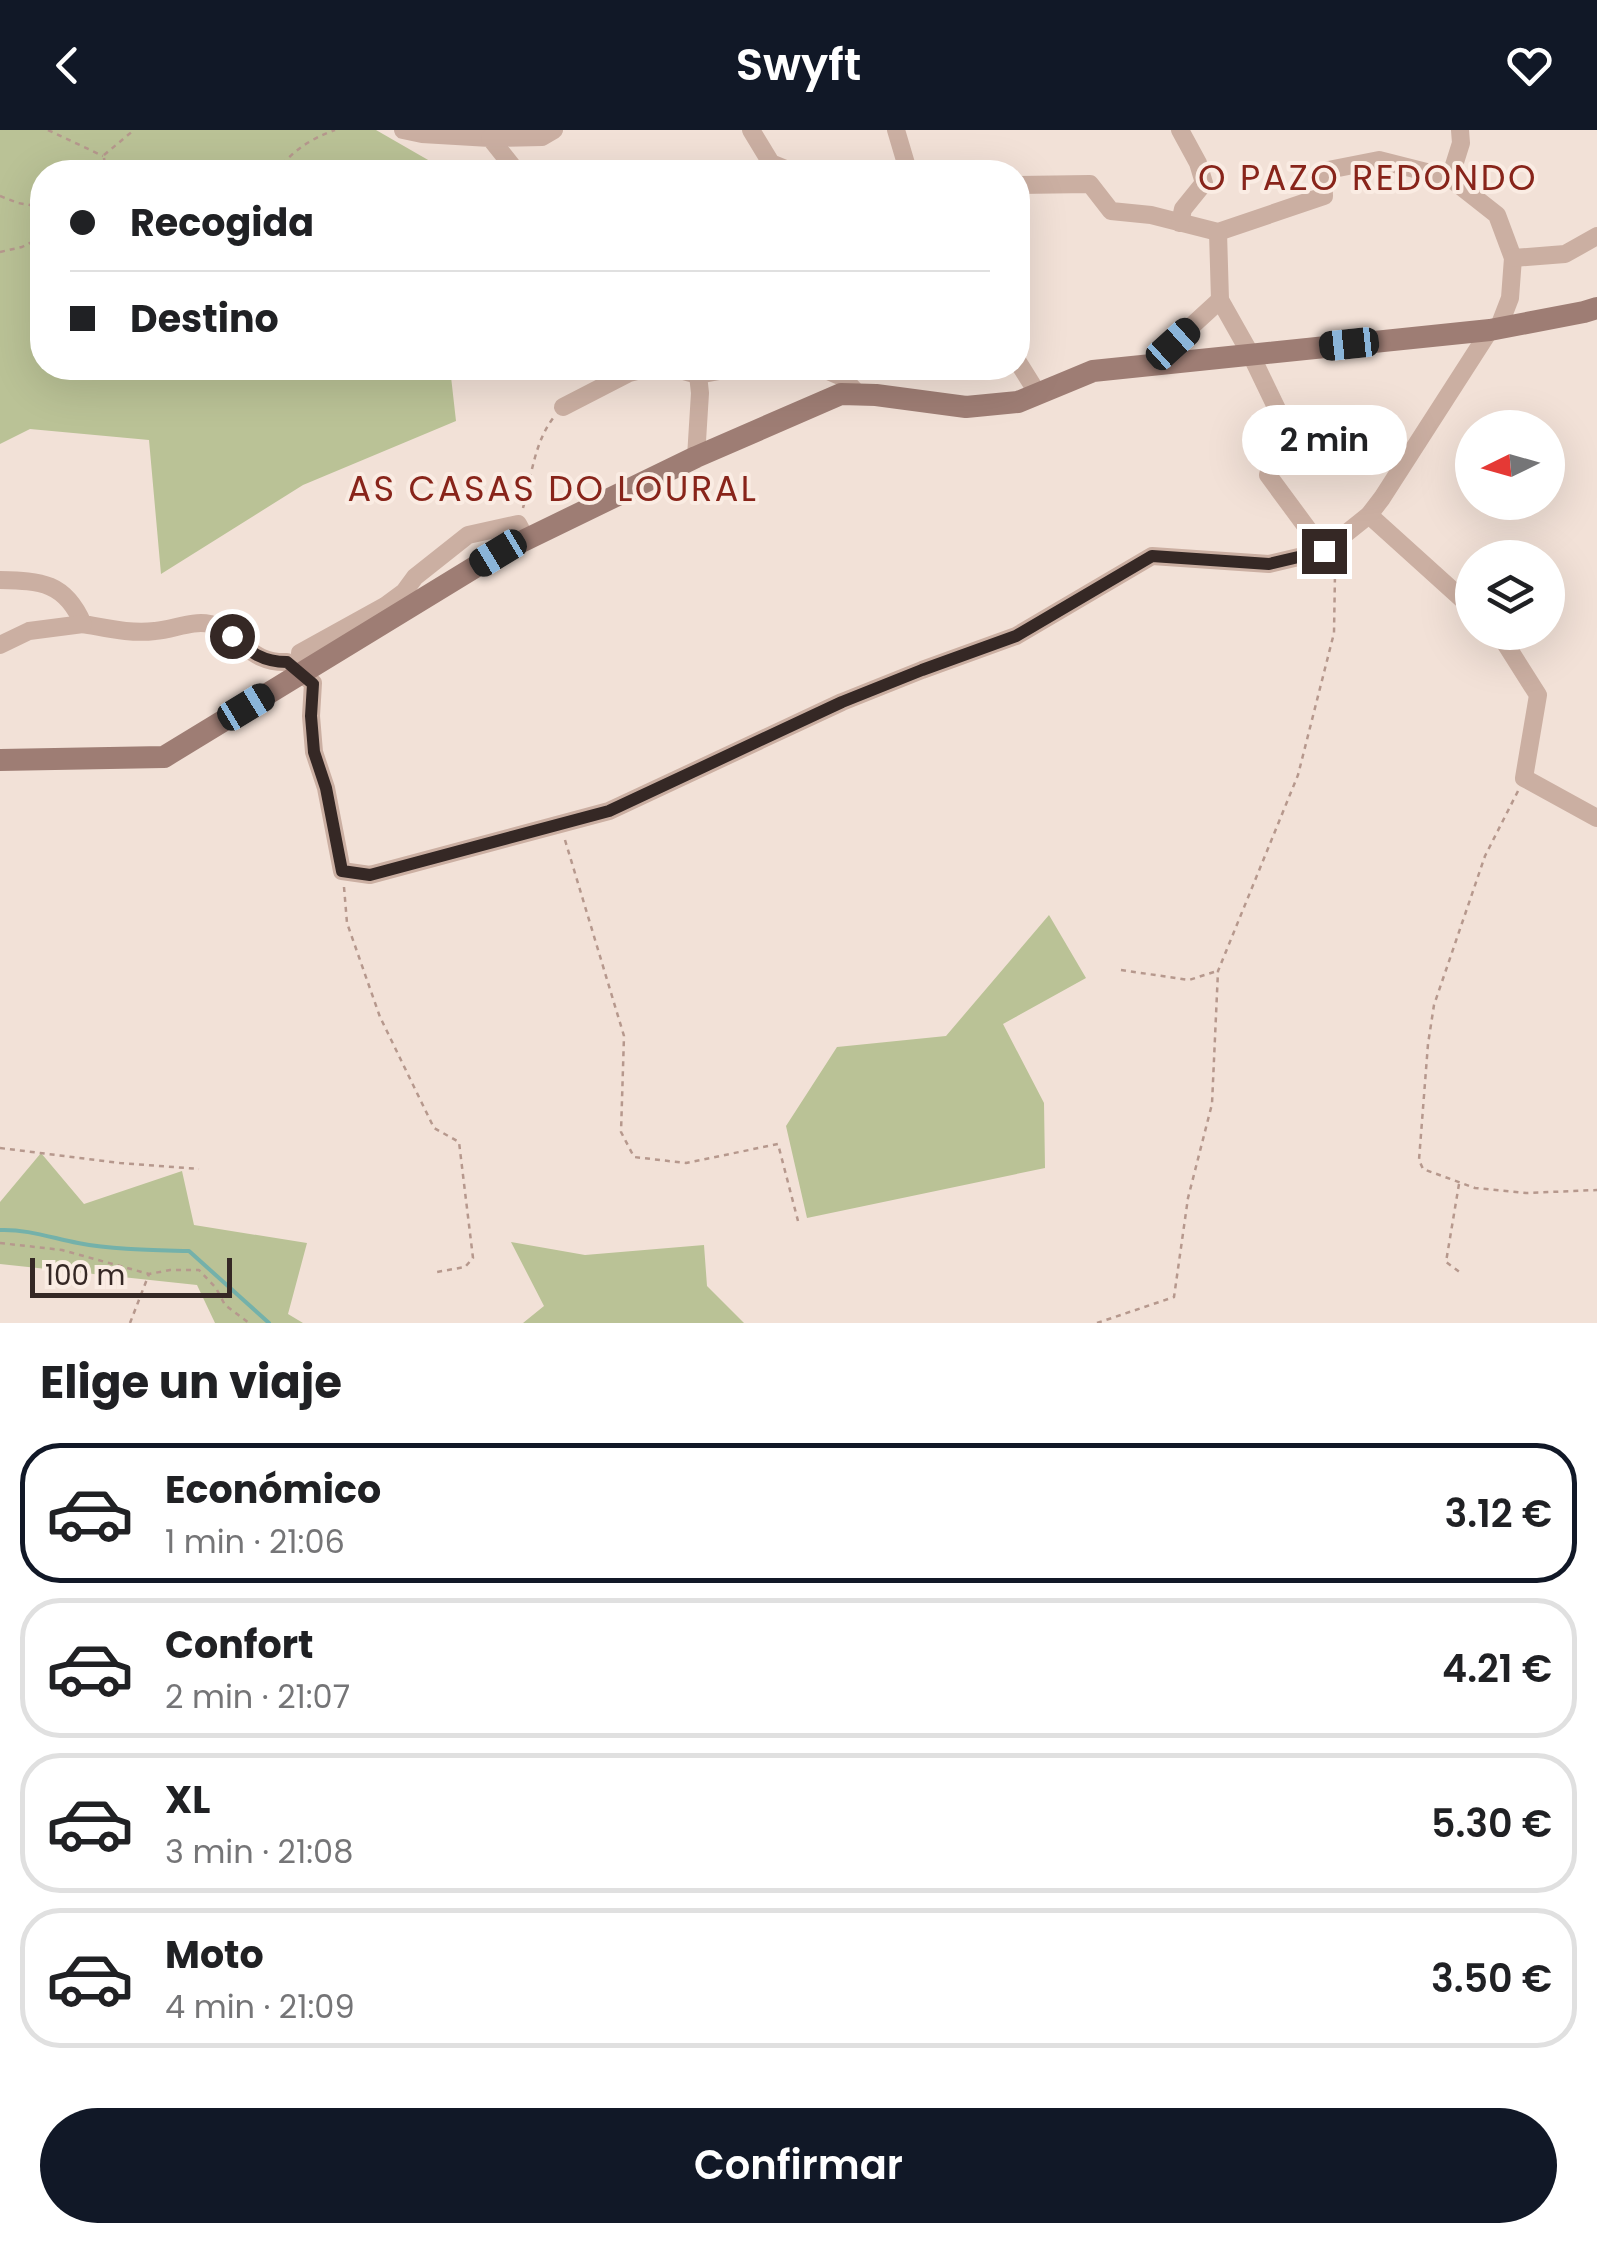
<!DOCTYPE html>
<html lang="es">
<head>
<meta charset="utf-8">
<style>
	:root { --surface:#fff; --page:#f6f6f6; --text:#202124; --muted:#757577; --line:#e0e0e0; --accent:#111827 }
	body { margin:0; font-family:Poppins,sans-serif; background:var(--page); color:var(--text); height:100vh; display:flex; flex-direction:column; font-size:38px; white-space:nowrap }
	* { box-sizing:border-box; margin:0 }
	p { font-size:32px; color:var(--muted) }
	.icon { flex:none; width:55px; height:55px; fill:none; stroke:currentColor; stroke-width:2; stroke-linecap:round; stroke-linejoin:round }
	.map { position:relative; height:1193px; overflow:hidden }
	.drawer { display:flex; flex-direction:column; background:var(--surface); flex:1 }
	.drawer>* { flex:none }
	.guide { position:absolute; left:30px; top:30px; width:1000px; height:220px; border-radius:40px; box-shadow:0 10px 40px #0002; display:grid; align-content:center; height:220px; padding:0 40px; background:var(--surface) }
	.needle { width:65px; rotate:265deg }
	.controls { position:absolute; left:1455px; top:280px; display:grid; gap:20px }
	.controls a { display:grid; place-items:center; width:110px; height:110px; border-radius:50%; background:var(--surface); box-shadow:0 10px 40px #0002; font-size:50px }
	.scale { position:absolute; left:30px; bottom:25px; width:202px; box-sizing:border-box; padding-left:10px; border:5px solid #352825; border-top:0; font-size:28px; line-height:35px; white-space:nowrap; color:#352825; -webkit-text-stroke:8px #faece3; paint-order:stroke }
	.end { position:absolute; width:45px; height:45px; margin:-22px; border:12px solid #352825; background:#fff; box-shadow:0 0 0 5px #fff }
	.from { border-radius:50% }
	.bubble { position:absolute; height:70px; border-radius:35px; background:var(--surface); box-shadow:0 10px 40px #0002; font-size:32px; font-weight:600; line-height:70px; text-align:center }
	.car { position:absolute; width:30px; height:60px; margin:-30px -15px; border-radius:12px; box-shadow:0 0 8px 2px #0007; background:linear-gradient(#222 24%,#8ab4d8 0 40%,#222 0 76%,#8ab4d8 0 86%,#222 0) }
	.guide b { display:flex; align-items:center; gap:35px; height:95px; font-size:38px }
	.guide b+b { border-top:2px solid var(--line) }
	.guide i { width:25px; height:25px; background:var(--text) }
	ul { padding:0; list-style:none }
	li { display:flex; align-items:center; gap:30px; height:140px; margin:0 20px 15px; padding:0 20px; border:5px solid var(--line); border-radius:40px }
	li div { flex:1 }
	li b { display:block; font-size:38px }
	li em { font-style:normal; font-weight:600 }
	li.active { border-color:var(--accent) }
	li>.icon { width:90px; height:90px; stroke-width:1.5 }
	h2 { padding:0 40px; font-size:45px; line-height:120px }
	.action { display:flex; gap:20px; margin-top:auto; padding:20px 40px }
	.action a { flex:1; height:115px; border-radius:60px; background:var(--accent); color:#fff; font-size:40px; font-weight:600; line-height:115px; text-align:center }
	header { display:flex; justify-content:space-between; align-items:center; height:130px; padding:0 40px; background:var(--accent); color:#fff; font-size:45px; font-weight:600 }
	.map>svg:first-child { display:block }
</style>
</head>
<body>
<header><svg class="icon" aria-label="back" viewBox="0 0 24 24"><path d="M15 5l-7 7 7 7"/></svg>Swyft<svg class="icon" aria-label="heart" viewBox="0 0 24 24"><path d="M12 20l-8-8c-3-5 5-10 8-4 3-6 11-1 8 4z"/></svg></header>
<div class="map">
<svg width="1597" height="1193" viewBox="0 0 1597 1193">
	<rect width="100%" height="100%" fill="#f2e1d7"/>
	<g fill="#bac296">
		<path d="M0,0H376L449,42H42V238H450L456,291L303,355L161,444L149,310L30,299L0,314Z"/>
		<path d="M1049,785L1086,848L1003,894L1044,973L1045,1038L807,1088L786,996L837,917L946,906Z"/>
		<path d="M41,1023L84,1074L182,1041L194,1095L307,1113L288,1184L303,1193H215L197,1155L0,1134V1072Z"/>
		<path d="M511,1112L585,1125L704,1115L707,1156L744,1193H523L544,1176Z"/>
	</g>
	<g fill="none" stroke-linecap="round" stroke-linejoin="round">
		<path stroke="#74b1aa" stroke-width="4" d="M0,1100C27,1099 52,1108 78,1113C115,1120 152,1120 189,1121L269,1193"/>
		<g stroke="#b6988d" stroke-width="2.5" stroke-dasharray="5 5" stroke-linecap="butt">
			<path d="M48,0L103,26"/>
			<path d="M104,25L134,0"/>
			<path d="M104,28L106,42"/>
			<path d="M276,42C292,21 310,9 335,0"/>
			<path d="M0,66L18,73L42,77"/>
			<path d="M0,122L22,117L42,107"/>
			<path d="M523,378C531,349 534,312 554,287"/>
			<path d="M1518,661L1485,726L1434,875L1428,914L1419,1030L1423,1039L1475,1058L1526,1063L1597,1060"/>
			<path d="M565,710L624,906L621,1002L634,1027L686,1033L778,1014L798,1091"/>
			<path d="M344,757L347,793L380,887L434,998L459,1012L473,1128L465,1137L437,1142"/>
			<path d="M1121,840L1189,850L1217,841"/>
			<path d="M0,1018L120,1033L199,1039"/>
			<path d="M1459,1054L1446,1132L1461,1143"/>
			<path d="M0,1113L62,1120L149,1144L170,1140H199L216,1158L225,1175L249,1193"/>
			<path d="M130,1193L149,1144"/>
			<path d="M1097,1193L1174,1167L1188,1068L1212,974L1218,841L1298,645L1334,503L1335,443L1331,436"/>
		</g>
		<g stroke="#cbafa2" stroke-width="18">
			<path d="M403,0L422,4L490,8L517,42"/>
			<path d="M751,0L771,33L793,42"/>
			<path d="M896,0L907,37L904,42"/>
			<path d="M1460,0L1461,13L1450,48L1497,85L1513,128L1510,168L1498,199"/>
			<path d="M490,8L542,7L554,0"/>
			<path d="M1018,55L1090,54L1111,81L1151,85L1218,102L1324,66L1323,41L1379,30L1450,48"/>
			<path d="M1180,93L1183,79L1204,53L1198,33L1180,0"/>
			<path d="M1218,102L1220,170L1251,225L1287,300L1275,320L1268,345L1324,421"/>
			<path d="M1513,128L1565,124L1597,106"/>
			<path d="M1018,232L1038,264"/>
			<path d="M1149,235L1220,170"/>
			<path d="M673,238L698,245"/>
			<path d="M758,238L767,240L781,238"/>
			<path d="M821,238L842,247L859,265"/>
			<path d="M563,277L629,243L649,238"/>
			<path d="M696,327L700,263L698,245L735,238"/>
			<path d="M1369,385L1472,478"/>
			<path d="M0,450C41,451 65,452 83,494C107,498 130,504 155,501C173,500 192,490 210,494C213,494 222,500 224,502C248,516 256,533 287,532L313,553L311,586L314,622L326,658L342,741L370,745L609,681L842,572L922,540L1016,506L1152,426L1269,434L1324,421L1369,385L1382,368L1490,200"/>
			<path d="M1498,502L1538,565L1524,648L1597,688"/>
			<path d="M0,515L29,501L83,494"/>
			<path d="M301,543L300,523L385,476L404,462L415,447L468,405L518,394L526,409"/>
		</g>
		<path stroke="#9e7d74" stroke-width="22" d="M0,630L164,627L498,423L696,327L841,264L876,265L966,277L1018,272L1093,241L1490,200L1584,182L1597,178"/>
	</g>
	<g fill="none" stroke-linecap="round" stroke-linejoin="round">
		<path stroke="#352825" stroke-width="12" d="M232,506C249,522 263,532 287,532L313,554L311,586L314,622L326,658L342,741L370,745L609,681L842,572L922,540L1016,506L1152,426L1269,434L1324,421"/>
	</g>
	<g text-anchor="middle" stroke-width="8" stroke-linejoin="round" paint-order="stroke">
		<g font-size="35" letter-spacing="2.5" fill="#88241a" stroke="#faece3">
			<text x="1368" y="60">O PAZO REDONDO</text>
			<text x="553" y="371">AS CASAS DO LOURAL</text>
		</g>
	</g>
</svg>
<div class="controls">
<a><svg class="needle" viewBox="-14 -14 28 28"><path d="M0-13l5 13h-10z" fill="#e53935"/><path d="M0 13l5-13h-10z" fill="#757577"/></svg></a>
<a><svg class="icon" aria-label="layers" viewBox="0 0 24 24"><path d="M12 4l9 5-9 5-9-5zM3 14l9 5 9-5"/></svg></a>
</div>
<div class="scale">100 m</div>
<i class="end from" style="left:232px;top:506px"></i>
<i class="end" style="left:1324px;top:421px"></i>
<div class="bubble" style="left:1242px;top:275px;width:165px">2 min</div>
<i class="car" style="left:1173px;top:214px;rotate:48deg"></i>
<i class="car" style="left:1349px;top:214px;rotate:264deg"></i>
<i class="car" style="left:498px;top:423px;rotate:239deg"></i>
<i class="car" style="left:246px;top:577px;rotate:59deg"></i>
<div class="guide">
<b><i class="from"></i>Recogida</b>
<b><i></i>Destino</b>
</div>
</div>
<section class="drawer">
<h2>Elige un viaje</h2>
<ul>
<li class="active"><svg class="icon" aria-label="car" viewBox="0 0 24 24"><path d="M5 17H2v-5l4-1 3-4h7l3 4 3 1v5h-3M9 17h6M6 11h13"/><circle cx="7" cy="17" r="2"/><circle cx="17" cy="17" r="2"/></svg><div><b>Económico</b><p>1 min · 21:06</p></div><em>3.12 €</em></li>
<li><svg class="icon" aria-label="car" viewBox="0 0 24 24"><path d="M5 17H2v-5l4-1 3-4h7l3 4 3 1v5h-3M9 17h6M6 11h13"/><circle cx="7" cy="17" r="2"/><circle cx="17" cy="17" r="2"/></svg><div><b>Confort</b><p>2 min · 21:07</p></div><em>4.21 €</em></li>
<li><svg class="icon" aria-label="car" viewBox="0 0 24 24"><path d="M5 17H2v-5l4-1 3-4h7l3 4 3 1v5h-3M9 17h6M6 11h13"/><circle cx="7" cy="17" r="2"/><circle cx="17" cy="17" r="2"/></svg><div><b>XL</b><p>3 min · 21:08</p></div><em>5.30 €</em></li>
<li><svg class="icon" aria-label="car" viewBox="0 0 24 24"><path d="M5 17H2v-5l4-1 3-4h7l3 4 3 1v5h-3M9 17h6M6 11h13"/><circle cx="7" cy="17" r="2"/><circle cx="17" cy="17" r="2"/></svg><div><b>Moto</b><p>4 min · 21:09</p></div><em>3.50 €</em></li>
</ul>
<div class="action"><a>Confirmar</a></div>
</section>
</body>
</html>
